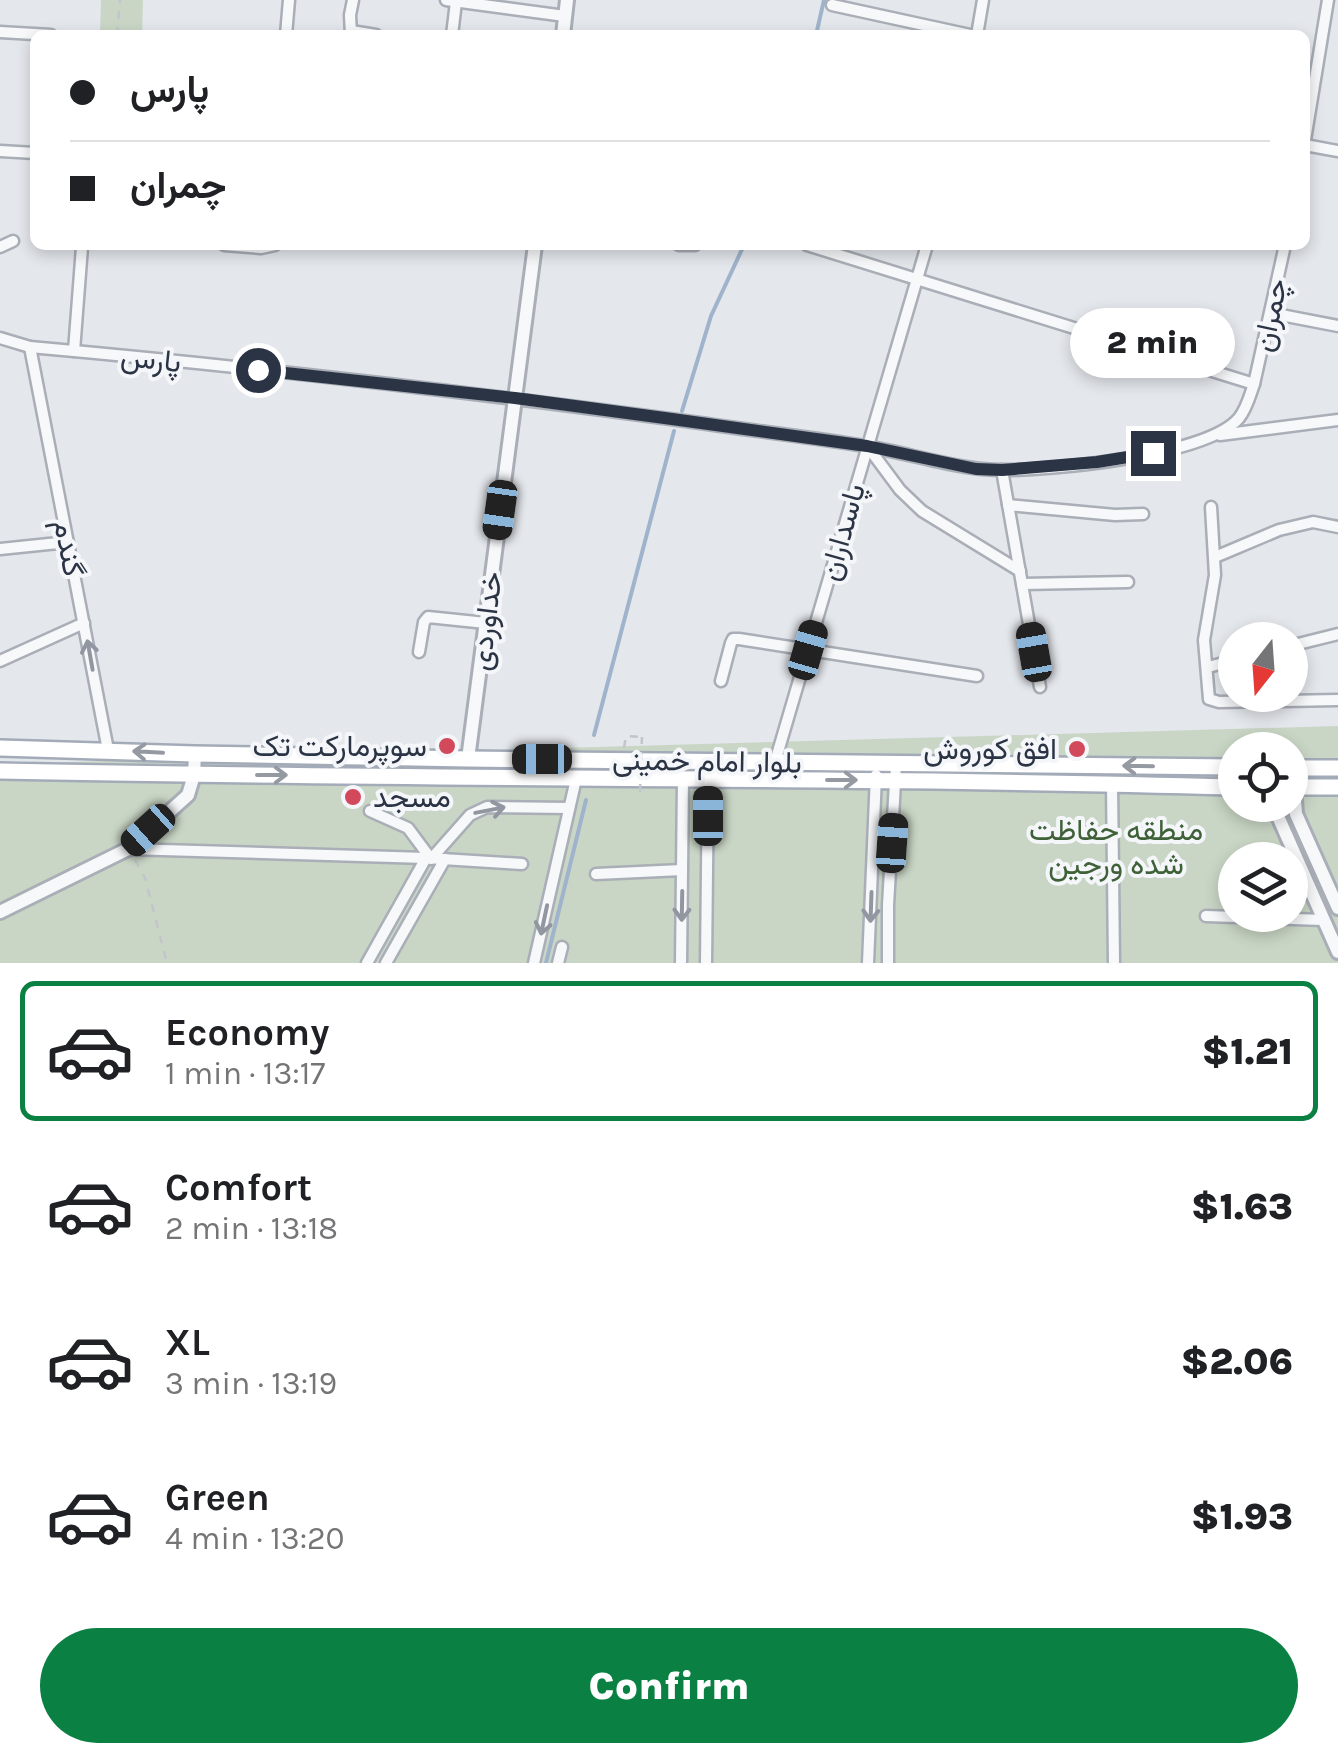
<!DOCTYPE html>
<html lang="en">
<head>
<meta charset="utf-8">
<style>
	:root { --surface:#fff; --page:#f6f6f6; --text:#202124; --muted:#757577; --line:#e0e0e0; --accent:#0b8043 }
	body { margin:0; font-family:Karla,Vazirmatn,sans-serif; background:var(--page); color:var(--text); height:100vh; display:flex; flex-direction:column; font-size:38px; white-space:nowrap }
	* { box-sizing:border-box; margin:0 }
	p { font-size:32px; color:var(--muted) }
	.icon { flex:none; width:55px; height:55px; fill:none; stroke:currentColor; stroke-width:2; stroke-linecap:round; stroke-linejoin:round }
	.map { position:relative; height:963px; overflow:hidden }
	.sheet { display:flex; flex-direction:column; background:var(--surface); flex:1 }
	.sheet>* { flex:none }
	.guide { position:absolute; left:30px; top:30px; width:1280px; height:220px; border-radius:15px; box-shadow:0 5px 15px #0003; display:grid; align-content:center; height:220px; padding:0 40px; background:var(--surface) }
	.needle { width:65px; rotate:197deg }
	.controls { position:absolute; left:1218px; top:622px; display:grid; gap:20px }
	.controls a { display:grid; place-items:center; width:90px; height:90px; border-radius:50%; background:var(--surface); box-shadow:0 5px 15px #0003; font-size:50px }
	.end { position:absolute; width:45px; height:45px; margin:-22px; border:12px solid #2b3445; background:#fff; box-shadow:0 0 0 5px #fff }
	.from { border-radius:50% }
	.bubble { position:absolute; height:70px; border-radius:35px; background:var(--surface); box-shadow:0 5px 15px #0003; font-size:32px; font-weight:800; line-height:70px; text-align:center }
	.car { position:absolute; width:30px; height:60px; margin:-30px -15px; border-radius:12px; box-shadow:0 0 8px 2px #0007; background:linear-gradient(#222 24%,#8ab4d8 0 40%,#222 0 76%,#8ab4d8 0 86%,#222 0) }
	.guide b { display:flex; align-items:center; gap:35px; height:95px; font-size:38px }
	.guide b+b { border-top:2px solid var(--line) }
	.guide i { width:25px; height:25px; background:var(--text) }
	ul { padding:18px 0 0; list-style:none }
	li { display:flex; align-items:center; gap:30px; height:140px; margin:0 20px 15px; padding:0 20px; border:5px solid transparent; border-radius:15px }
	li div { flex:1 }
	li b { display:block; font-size:38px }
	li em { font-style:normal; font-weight:800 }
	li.selected { border-color:var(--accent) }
	li>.icon { width:90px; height:90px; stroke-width:1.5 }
	.action { display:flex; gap:20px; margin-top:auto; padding:20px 40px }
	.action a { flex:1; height:115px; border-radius:60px; background:var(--accent); color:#fff; font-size:40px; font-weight:800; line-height:115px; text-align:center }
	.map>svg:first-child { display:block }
</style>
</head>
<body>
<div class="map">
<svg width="1338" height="963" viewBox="0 0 1338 963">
	<rect width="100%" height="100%" fill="#e4e7ec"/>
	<g fill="#c9d6c5" fill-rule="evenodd">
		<path d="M101,0H143L142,35H100Z"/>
		<path d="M1338,726V963H0V764ZM1235,750H1290V805H1235ZM1235,860H1290V915H1235Z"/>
	</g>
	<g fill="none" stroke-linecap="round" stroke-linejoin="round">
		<g stroke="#9fb4cc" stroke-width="4">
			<path d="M816,35L824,0"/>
			<path d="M682,411L711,316L744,245"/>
			<path d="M594,735L674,431"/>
			<path d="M546,963L586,800"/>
		</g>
		<defs>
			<g id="minor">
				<path d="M446,0L565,16"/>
				<path d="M832,5L970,35"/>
				<path d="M351,31L376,35"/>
				<path d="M0,32L51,35"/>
				<path d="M286,35L289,0"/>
				<path d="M351,35L350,15L353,0"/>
				<path d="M452,35L456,2"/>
				<path d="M977,35L983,0"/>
				<path d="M1305,140L1328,0"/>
				<path d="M1305,145L1338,151"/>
				<path d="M0,151L35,153"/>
				<path d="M224,245L261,248L275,245"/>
				<path d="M679,245H695"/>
				<path d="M807,245L1254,384"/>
				<path d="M0,247L13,241"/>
				<path d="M1271,313L1338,326"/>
				<path d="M0,338L30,347C254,367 477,393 700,423C755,431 810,437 865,446C909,453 954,469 999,470C1049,471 1207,456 1239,418C1247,408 1250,395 1254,384L1285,245"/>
				<path d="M30,347L108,750"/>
				<path d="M74,351L82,247"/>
				<path d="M1220,435L1338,420"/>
				<path d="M868,447L900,490L922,511L1020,571"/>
				<path d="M1002,470L1040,687"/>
				<path d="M1008,505L1115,515L1143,514"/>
				<path d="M1211,507L1215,575L1204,640L1209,699L1219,702L1338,700"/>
				<path d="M0,549L68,542"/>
				<path d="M1215,557L1279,530L1313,522L1338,527"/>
				<path d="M1022,584L1128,582"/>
				<path d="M1290,646L1338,634"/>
				<path d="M419,652L424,622L428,617L486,623"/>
				<path d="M0,661L84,623"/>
				<path d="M1208,667L1235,660"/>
				<path d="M721,681L731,643L733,639H739L977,676"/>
				<path d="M775,762L927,245"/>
				<path d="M1112,784L1114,963"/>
				<path d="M370,811L408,828L431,859L470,815L487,807L569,808"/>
				<path d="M128,849L426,858L522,864"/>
				<path d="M596,874L682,870"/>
				<path d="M1206,916L1324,920"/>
				<path d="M367,963L426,858"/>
				<path d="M386,963L445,859"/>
				<path d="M534,963L576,779"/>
				<path d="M558,963L562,947"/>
				<path d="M681,963L683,779"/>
				<path d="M706,963L708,779"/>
				<path d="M868,963L876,775"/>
				<path d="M888,963V905L896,765"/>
			</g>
			<g id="tertiary">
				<path d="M563,35L567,0"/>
				<path d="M468,759L535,245"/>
				<path d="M1294,787L1296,814L1338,908"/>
				<path d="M1273,805L1338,952"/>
				<path d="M0,912L128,849L188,795L194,775L195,754"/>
			</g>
			<g id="primary">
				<path d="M0,748L195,754L468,759L1235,767"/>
				<path d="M1290,768H1338"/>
				<path d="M0,771C412,780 823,776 1235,787"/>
				<path d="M1290,787H1338"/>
			</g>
		</defs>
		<use href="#minor" stroke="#a9aeb7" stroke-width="15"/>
		<use href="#tertiary" stroke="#a9aeb7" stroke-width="18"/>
		<use href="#primary" stroke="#a3abb8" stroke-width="20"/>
		<g stroke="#c2c5cb" stroke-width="2.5" stroke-dasharray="8 8" stroke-linecap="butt">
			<path d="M117,35L120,0"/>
			<path d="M624,748L626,736L642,737"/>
			<path d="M135,860L145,878L167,963"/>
			<path d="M1070,873L1101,874"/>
		</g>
		<use href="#minor" stroke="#f7f8fa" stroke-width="10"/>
		<use href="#tertiary" stroke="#f7f8fa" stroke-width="12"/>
		<use href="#primary" stroke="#fff" stroke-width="15"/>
		<path stroke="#c2c5cb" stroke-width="2.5" stroke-dasharray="8 8" stroke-linecap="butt" d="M640,792L642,737"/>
	</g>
	<defs><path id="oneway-shaft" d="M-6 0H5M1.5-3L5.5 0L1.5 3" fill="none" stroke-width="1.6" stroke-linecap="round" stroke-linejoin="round" transform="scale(2.5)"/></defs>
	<g stroke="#9196a0">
		<use href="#oneway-shaft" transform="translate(90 655) rotate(-100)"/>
		<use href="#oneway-shaft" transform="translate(490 810) rotate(-11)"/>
		<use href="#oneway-shaft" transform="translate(682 906) rotate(91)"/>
		<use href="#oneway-shaft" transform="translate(871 907) rotate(92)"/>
		<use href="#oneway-shaft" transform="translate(544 920) rotate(102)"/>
	</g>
	<g stroke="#959aa2">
		<use href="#oneway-shaft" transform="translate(148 752) rotate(-177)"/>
		<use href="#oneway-shaft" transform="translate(1138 766) rotate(-179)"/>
		<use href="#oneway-shaft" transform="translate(272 775)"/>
		<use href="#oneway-shaft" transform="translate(842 780)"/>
	</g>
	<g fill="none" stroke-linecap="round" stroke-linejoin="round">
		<path stroke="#2b3445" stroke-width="12" d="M258,370L515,398L672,419L867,446L976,469L1002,470L1097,462L1153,453"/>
	</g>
	<g fill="#d1495b" stroke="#f4f6f9" stroke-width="4">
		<circle cx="447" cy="746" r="10"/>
		<circle cx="1077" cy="749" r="10"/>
		<circle cx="353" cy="797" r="10"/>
	</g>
	<g text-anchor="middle" stroke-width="8" stroke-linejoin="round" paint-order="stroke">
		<g font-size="30" fill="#2b3445" stroke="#f4f6f9">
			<text transform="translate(1270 315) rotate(-78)" y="10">چمران</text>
			<text transform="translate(151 359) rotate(6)" y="10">پارس</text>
			<text transform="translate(842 532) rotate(-74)" y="10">پاسداران</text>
			<text transform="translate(69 548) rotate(79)" y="10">گندم</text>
			<text transform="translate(486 621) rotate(-83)" y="10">خداوردی</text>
			<text transform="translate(707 761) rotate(1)" y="10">بلوار امام خمینی</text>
		</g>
		<g font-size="30" fill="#2b3445" stroke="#f4f6f9" text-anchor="end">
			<text x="427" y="756">سوپرمارکت تک</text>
			<text x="1057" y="759">افق کوروش</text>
			<text x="373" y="807" text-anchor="start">مسجد</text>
		</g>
		<g font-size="30" fill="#3f6138" stroke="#f4f6f9">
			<text x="1116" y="840">منطقه حفاظت<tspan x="1116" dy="34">شده ورجین</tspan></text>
		</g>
	</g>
</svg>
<div class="controls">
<a><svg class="needle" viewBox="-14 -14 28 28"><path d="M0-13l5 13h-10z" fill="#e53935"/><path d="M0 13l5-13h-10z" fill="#757577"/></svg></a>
<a><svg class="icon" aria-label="locate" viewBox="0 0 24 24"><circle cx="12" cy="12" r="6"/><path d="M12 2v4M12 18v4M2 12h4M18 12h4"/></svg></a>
<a><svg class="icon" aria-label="layers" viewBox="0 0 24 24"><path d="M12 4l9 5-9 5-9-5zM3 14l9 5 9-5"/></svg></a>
</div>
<i class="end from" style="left:258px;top:370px"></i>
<i class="end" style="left:1153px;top:453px"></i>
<div class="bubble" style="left:1070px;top:308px;width:165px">2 min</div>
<i class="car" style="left:500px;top:510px;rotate:188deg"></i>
<i class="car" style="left:808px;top:650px;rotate:16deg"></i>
<i class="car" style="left:1034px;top:652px;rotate:350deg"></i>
<i class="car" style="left:542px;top:759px;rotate:270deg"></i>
<i class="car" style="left:708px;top:816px;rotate:0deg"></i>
<i class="car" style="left:148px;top:830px;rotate:228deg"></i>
<i class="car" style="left:892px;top:843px;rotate:4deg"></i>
<div class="guide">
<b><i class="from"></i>پارس</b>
<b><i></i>چمران</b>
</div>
</div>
<section class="sheet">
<ul>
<li class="selected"><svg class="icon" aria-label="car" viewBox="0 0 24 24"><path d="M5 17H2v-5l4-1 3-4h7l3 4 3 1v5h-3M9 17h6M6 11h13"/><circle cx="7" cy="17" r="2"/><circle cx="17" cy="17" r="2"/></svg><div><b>Economy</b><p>1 min · 13:17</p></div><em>$1.21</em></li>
<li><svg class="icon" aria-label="car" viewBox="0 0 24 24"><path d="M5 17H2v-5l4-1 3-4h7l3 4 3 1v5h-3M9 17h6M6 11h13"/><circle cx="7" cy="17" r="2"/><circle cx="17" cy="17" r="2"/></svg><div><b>Comfort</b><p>2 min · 13:18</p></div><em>$1.63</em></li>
<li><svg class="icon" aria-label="car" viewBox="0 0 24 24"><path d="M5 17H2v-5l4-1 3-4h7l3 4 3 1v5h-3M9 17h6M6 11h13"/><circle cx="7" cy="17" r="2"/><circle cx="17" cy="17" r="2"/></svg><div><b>XL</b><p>3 min · 13:19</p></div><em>$2.06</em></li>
<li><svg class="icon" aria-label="car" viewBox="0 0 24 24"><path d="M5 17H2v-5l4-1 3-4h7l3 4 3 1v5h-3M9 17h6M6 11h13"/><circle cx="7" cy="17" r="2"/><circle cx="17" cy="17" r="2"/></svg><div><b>Green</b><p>4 min · 13:20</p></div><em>$1.93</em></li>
</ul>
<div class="action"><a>Confirm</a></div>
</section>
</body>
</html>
